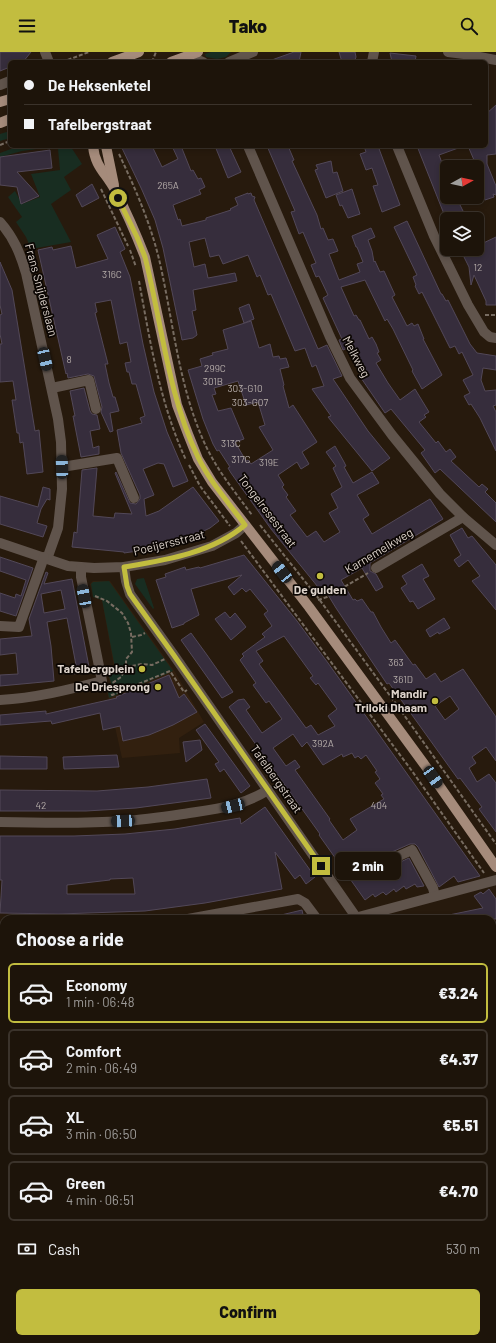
<!DOCTYPE html>
<html lang="en">
<head>
<meta charset="utf-8">
<style>
	:root { --surface:#1d140a; --page:#251d13; --text:#f1f3f6; --muted:#a09e9c; --line:#3b332b; --accent:#c2bd3f }
	body { margin:0; font-family:Barlow,sans-serif; background:var(--page); color:var(--text); height:100vh; display:flex; flex-direction:column; font-size:15px; white-space:nowrap }
	* { box-sizing:border-box; margin:0 }
	p { font-size:13px; color:var(--muted) }
	.icon { flex:none; width:22px; height:22px; fill:none; stroke:currentColor; stroke-width:2; stroke-linecap:round; stroke-linejoin:round }
	.map { position:relative; flex:1; overflow:hidden }
	.side { position:absolute; left:0px; top:863px; width:496px; height:428px; display:flex; flex-direction:column; background:var(--surface); border-radius:12px 12px 0 0; box-shadow:0 2px 6px #0003,0 0 0 1px var(--line) }
	.side>* { flex:none }
	.banner { position:absolute; left:8px; top:8px; width:480px; height:88px; border-radius:6px; box-shadow:0 2px 6px #0003,0 0 0 1px var(--line); display:grid; align-content:center; height:88px; padding:0 16px; background:var(--surface) }
	.needle { width:26px; rotate:82deg }
	.controls { position:absolute; left:440px; top:108px; display:grid; gap:8px }
	.controls a { display:grid; place-items:center; width:44px; height:44px; border-radius:6px; background:var(--surface); box-shadow:0 2px 6px #0003,0 0 0 1px var(--line); font-size:20px }
	.end { position:absolute; width:18px; height:18px; margin:-9px; border:5px solid #c2bd3f; background:#111; box-shadow:0 0 0 2px #111 }
	.from { border-radius:50% }
	.bubble { position:absolute; height:28px; border-radius:6px; background:var(--surface); box-shadow:0 2px 6px #0003,0 0 0 1px var(--line); font-size:13px; font-weight:800; line-height:28px; text-align:center }
	.car { position:absolute; width:12px; height:24px; margin:-12px -6px; border-radius:5px; box-shadow:0 0 3px 1px #0007; background:linear-gradient(#222 24%,#8ab4d8 0 40%,#222 0 76%,#8ab4d8 0 86%,#222 0) }
	.banner b { display:flex; align-items:center; gap:14px; height:38px; font-size:15px }
	.banner b+b { border-top:1px solid var(--line) }
	.banner i { width:10px; height:10px; background:var(--text) }
	ul { padding:0; list-style:none }
	li { display:flex; align-items:center; gap:12px; height:60px; margin:0 8px 6px; padding:0 8px; border:2px solid var(--line); border-radius:6px }
	li div { flex:1 }
	li b { display:block; font-size:15px }
	li em { font-style:normal; font-weight:800 }
	li.selected { border-color:var(--accent) }
	li>.icon { width:36px; height:36px; stroke-width:1.5 }
	h2 { padding:0 16px; font-size:18px; line-height:48px }
	.pay { display:flex; align-items:center; gap:10px; height:44px; padding:0 16px; font-size:15px }
	.pay p { margin-inline-start:auto }
	.button { display:flex; gap:8px; margin-top:auto; padding:8px 16px }
	.button a { flex:1; height:46px; border-radius:6px; background:var(--accent); color:#111; font-size:16px; font-weight:800; line-height:46px; text-align:center }
	header { display:flex; justify-content:space-between; align-items:center; height:52px; padding:0 16px; background:var(--accent); color:#111; font-size:18px; font-weight:800 }
	.map>svg:first-child { display:block }
</style>
</head>
<body>
<header><svg class="icon" aria-label="menu" viewBox="0 0 24 24"><path d="M4 6h16M4 12h16M4 18h16"/></svg>Tako<svg class="icon" aria-label="search" viewBox="0 0 24 24"><circle cx="10" cy="10" r="6"/><path d="M15 15l6 6"/></svg></header>
<div class="map">
<svg width="496" height="1291" viewBox="0 0 496 1291">
	<rect width="100%" height="100%" fill="#271a0d"/>
	<path fill="#32200f" d="M93,529H110L175,620L204,670L179,686L180,701L122,706L106,635L111,633L106,618L114,615L102,548L93,545L90,532Z"/>
	<g fill="#182d21">
		<path d="M211,0H231L226,5L217,7L206,5L205,2Z"/>
		<path d="M10,79V86L0,89V82Z"/>
		<path d="M19,94H59L22,99L0,105V101Z"/>
		<path d="M71,95L82,112L64,125L71,138L51,152L71,190L31,197L26,185L16,170L22,165L8,145L15,139L22,152L40,145L31,122L60,118L58,97Z"/>
		<path d="M144,526L154,556L153,557L135,532L137,527Z"/>
		<path d="M109,529L173,619L109,646L107,636L112,634L107,618L115,616L102,548L93,545L91,532L93,530Z"/>
		<rect x="264" y="1287" width="18" height="4"/>
	</g>
	<g fill="#362d3c" stroke="#524858" fill-rule="evenodd">
		<path d="M0,0H31L23,10H10V15L0,19Z"/>
		<path d="M294,0H301L299,10H269V9Z"/>
		<path d="M339,0H355L356,5L354,10H342Z"/>
		<path d="M390,1L416,4L415,10H392Z"/>
		<path d="M496,53V102L487,103V112L496,134V143L493,142L494,145L485,148L482,141L477,143V129L480,128L477,120V115L468,94H486V62Z"/>
		<path d="M121,94H152L162,115L178,107L172,94H181L191,119L193,118L198,127L201,126L205,135L199,138L201,142L173,153L178,168L180,167L182,174L206,168V166L231,158L230,157L238,153L235,146L248,141V142L251,141L252,144L255,145L254,148L318,297L327,293L342,324L333,327L368,379L390,406L372,419L328,365L331,364L312,337L324,334L316,313L312,315L305,296L295,299L271,242L268,243L260,223L257,225L248,203L223,212L219,203L210,205L205,186L189,190L194,215L205,212L208,226L235,221L237,229L193,238L196,258L192,259L197,283L193,286L182,288L163,196L155,168L142,138Z"/>
		<path d="M215,94H229L241,120L228,126Z"/>
		<path d="M267,94H288L294,108L292,109L317,163L321,177L323,176L328,188L333,187L338,199L329,202L339,228L360,220L357,212L363,210L357,195H356L352,184L371,176L375,185L368,188L372,199L374,210L375,209L380,220L384,219L395,243L392,245L407,274L412,271L414,274L418,272L424,287H423L442,323L422,337L412,319L413,318L393,277L387,267L385,269L365,228L341,235L354,264L356,263L359,268H360L369,287L372,285L376,292L379,300L377,301L381,308L376,311L388,331L400,348L415,337L429,360L424,363L426,365L419,370L436,391L438,389L446,400L450,397L456,405L451,409L479,435L482,432L488,437L485,440L496,451V470L440,417L435,421L421,401L425,398L391,357L385,361L359,323L365,319L352,294L343,298L339,288L342,287L323,246L328,243L319,224L316,225L311,213L316,211L303,180L299,182L291,160L295,159Z"/>
		<path d="M364,94H378L400,153L382,160L373,134L378,133L372,116L366,118L360,102L366,100Z"/>
		<path d="M417,94H461V95L439,103L447,124V145H456L466,165L461,167H446Z"/>
		<path d="M50,98L52,116L17,120L39,144L21,152L17,135L0,133V105Z"/>
		<path d="M331,109L333,121L337,120L343,139L326,146L315,118L318,117L316,113Z"/>
		<path d="M92,132L99,146L82,155L76,143Z"/>
		<path d="M352,137L360,162L348,166L342,153L340,154L336,143Z"/>
		<path d="M407,169L441,242H442L446,249L448,248L470,292L477,301L496,304V318L483,316L481,328L485,339L496,338V353L493,354L496,360V399L480,366L471,352L469,353L464,344L470,341L463,328L473,323L462,300L459,302L455,294L450,296L422,240L419,242L415,234L416,233L413,225L417,223L394,175Z"/>
		<path d="M115,175L125,197L120,200L130,225L143,292L154,340L167,380L188,429L173,435L164,412L158,411L143,417L154,443L144,447L146,464L159,459L193,435L219,469L210,476L172,494L124,501V500L72,495L74,480L77,481L82,418L97,416L93,464L114,466L115,461L132,462L115,421L116,420L130,451L136,452L140,447V443L121,401L117,378L142,371L140,366L145,364L136,332H132L129,320H127L125,311L131,310L127,290L120,292L111,248L95,251L97,260L95,261L108,312H105L109,331L113,345H115L119,359L110,361L113,379L110,380L101,360L102,355L94,324L88,322L68,326L67,321L66,322L38,198L52,195L53,198L71,194L76,216L108,207L97,183Z"/>
		<path d="M496,185V253H486V249L474,223L471,233L469,215L460,197H477V194Z"/>
		<path d="M0,210L12,238L35,379L39,378L43,420L27,422L23,390L20,391L19,381H17L12,348H16L13,329L0,330V292H2L0,282V263L2,262L0,253Z"/>
		<path d="M249,252L254,267L244,271L239,256Z"/>
		<path d="M251,269L259,296L270,292L273,305L279,304L280,307L286,306L289,315L280,317L284,333L283,334L289,356L293,353L317,390L302,400L309,412L301,417L297,410L278,423L284,433L282,435L288,443L286,445L296,459L290,463L307,485L316,479L324,490L340,480L329,461L338,456L331,442L342,435L333,416L336,414L326,400L335,394L344,410L346,414L344,415L353,431L372,420L379,431L357,443L369,463L363,467L372,482L430,447L443,467L370,511V519L376,522L383,535L376,539L362,516L341,528L353,548L355,547L357,549L362,547L371,560H373L381,575L391,591L395,588L413,613L415,612L426,627L435,621L441,630L463,617L496,665V709L486,695L472,705L476,711L469,716L477,730L489,722L496,731V780L479,757L482,755L460,726L458,727L389,631L387,632L336,556L325,538L322,540L271,477L231,421L228,416L230,415L219,398L217,399L213,392L203,367L188,318L202,314L200,307L213,303L212,301L228,297L223,278ZM238,329L246,353L258,350L265,373L259,375L273,398L251,412L248,408L246,409L235,390L244,387L231,356L218,359L212,343L216,342L214,336ZM450,644L459,657L445,668L435,654Z"/>
		<path d="M84,336L90,359L92,362L97,363L100,377L90,379L93,396L99,394V402L81,405L73,364H75L70,339Z"/>
		<path d="M43,435L50,437V448L47,447L41,457L37,471L47,474L43,485L0,472V444L38,455Z"/>
		<path d="M462,476L468,486L472,484L496,513V558L472,529L480,524L468,508L459,515L454,508L461,503L450,483Z"/>
		<path d="M244,503L297,569L328,611L480,824L458,830L454,824L439,835L418,795L415,792H410L376,807L374,810L373,815L376,818L381,819L409,806L424,834L417,835L415,832L406,837L404,834L396,840L394,837L386,843L383,840L375,845L373,842L365,848L319,783L320,782L229,655L238,648L244,647L250,655L246,658L262,681L282,667L269,649L266,651L253,633L256,631L240,608L244,604L242,602L265,585L262,582L272,574L264,562L268,559L250,537L246,540L242,536L234,543L228,535L242,523L191,537L199,563L184,571V572L172,576L156,528L166,525L165,522L185,515L186,518L199,515L200,516ZM284,584L313,624L310,626L316,633L318,631L337,657L328,664L335,674L318,683L311,673L306,676L259,612L263,609L256,599ZM293,682L302,695L307,690L323,713L342,702L343,705L352,701L355,706L358,704L361,707L366,703L377,719L375,720L380,727L375,731L383,742L381,743L384,747L350,767L357,778L343,788L329,768L330,767L295,718L300,715L295,708L286,714L273,696Z"/>
		<path d="M0,505L33,516L16,564L0,559V541L15,546L16,542L21,544L26,528L0,519Z"/>
		<path d="M422,512L429,524L423,527L435,547L418,557L413,549L410,550L401,536L407,532L402,524Z"/>
		<path d="M46,520L48,521L44,532L72,527L90,620L72,622L70,614L76,613L67,566L47,570L51,594L54,629L0,634V623L18,622L16,601L0,603V587L32,584L29,567ZM61,538L65,557L44,561L41,542Z"/>
		<path d="M225,560L230,566L235,561L246,575L231,588L215,567Z"/>
		<path d="M444,566L450,576L439,582L438,580L430,585L426,578Z"/>
		<path d="M191,581L207,603L233,640L222,646L181,588Z"/>
		<path d="M169,623L179,646L184,642L197,660L173,673L149,683L123,689L120,674L103,678L100,661L52,672L51,669L0,673V663L46,659V662L117,646L116,645Z"/>
		<path d="M205,672L250,734L241,741L224,717L220,720L215,712L219,710L196,678Z"/>
		<path d="M200,688L202,698L186,710L183,690Z"/>
		<path d="M117,703L119,715L64,717L63,705Z"/>
		<path d="M0,704L47,705V717H0Z"/>
		<path d="M207,727L211,746L136,756L86,759H0V738L97,739L148,735Z"/>
		<path d="M265,755L315,825L306,832L300,823L295,827L275,800L282,837L205,851L145,859L59,862L0,861L2,828H0V784H74L125,782L175,777L240,766L241,772ZM133,826L135,842H67V833L110,828V827Z"/>
		<path d="M489,837L496,847V867H449V863L483,856L474,844L481,840L483,842Z"/>
		<path d="M302,858L304,867H277V864Z"/>
	</g>
	<g fill="none" stroke-linecap="round" stroke-linejoin="round">
		<g stroke="#776c61" stroke-width="2" stroke-dasharray="4 2" stroke-linecap="butt">
			<path d="M62,10L89,0"/>
			<path d="M152,10L156,0"/>
			<path d="M0,93L10,89"/>
			<path d="M119,102C135,136 150,170 159,207C173,267 178,332 204,390C216,417 235,440 252,463"/>
			<path d="M101,137L128,194"/>
			<path d="M130,198L136,215"/>
			<path d="M139,229C150,289 160,352 186,408"/>
			<path d="M485,263H496"/>
			<path d="M189,413L200,434L230,474"/>
			<path d="M260,473L319,547L399,656L496,792"/>
			<path d="M241,489L412,719L484,821"/>
			<path d="M95,544L107,549L122,561L128,571L131,581L132,600L126,607V615L121,625L111,632"/>
			<path d="M318,548L327,545L368,521"/>
			<path d="M132,585L141,583L145,581"/>
			<path d="M126,615L142,612L152,613L165,607"/>
			<path d="M110,636L112,643L170,619L184,640L187,638"/>
			<path d="M446,1291V1287"/>
		</g>
		<g stroke="#60544c" stroke-width="10">
			<path d="M45,0L49,10"/>
			<path d="M448,0L464,2L496,8"/>
			<path d="M189,4L203,10"/>
			<path d="M229,10L253,0"/>
			<path d="M372,10L374,0"/>
			<path d="M0,33L10,29"/>
			<path d="M248,94L330,285L350,326L392,383L440,442L463,465L496,493"/>
			<path d="M397,94L434,184L468,253L484,280L490,285L496,286"/>
			<path d="M0,170C14,186 20,201 26,221L58,367L61,390L62,437L58,476L47,507"/>
			<path d="M52,336L89,328L96,357"/>
			<path d="M62,415L117,406L134,446"/>
			<path d="M0,491L68,514L94,516L124,515L165,508L212,494L236,481L245,473"/>
			<path d="M124,515L126,529L130,542L173,602L356,865"/>
			<path d="M376,516L463,465"/>
			<path d="M0,574L19,575L44,505"/>
			<path d="M0,648C35,646 68,638 102,629L81,525V516"/>
			<path d="M0,770C41,771 82,772 123,769C143,768 163,765 183,762C215,757 241,755 268,738"/>
			<path d="M379,813L412,798L433,836L435,844"/>
			<path d="M188,867L298,847L305,851L317,867"/>
			<path d="M351,867L496,828"/>
			<path d="M0,875H4"/>
			<path d="M492,997L496,996"/>
			<path d="M0,1009L4,1008"/>
			<path d="M492,1109L496,1106"/>
			<path d="M492,1118L496,1123"/>
			<path d="M0,1153H4"/>
			<path d="M492,1172L496,1151"/>
			<path d="M423,1287V1291"/>
			<path d="M290,1291L291,1287"/>
			<path d="M469,1291L470,1287"/>
		</g>
		<g stroke="#a58b7b" stroke-width="10">
			<path d="M112,10L139,0"/>
			<path d="M171,10L198,0"/>
			<path d="M0,50L10,47"/>
			<path d="M0,71L10,67"/>
			<path d="M93,94C95,115 106,121 115,138C126,159 136,182 145,205L177,353L188,382L198,407L212,430L309,555L424,712L496,815"/>
			<path d="M106,94L114,133"/>
		</g>
	</g>
	<g fill="none" stroke-linecap="round" stroke-linejoin="round">
		<path stroke="#c2bd3f" stroke-width="5" d="M118,146L137,185L145,205C162,272 168,343 198,405C210,430 229,451 245,473C212,501 166,508 124,515L127,534L130,542L173,602L321,814"/>
	</g>
	<g fill="#c2bd3f" stroke="#0b0603" stroke-width="1.5">
		<circle cx="320" cy="524" r="4"/>
		<circle cx="142" cy="617" r="4"/>
		<circle cx="158" cy="635" r="4"/>
		<circle cx="435" cy="649" r="4"/>
	</g>
	<g text-anchor="middle" stroke-width="3.5" stroke-linejoin="round" paint-order="stroke">
		<g font-size="10" fill="#b3aaa7">
			<text x="168" y="137">265A</text>
			<text x="478" y="219">12</text>
			<text x="112" y="226">316C</text>
			<text x="69" y="311">8</text>
			<text x="215" y="320">299C</text>
			<text x="213" y="333">301B</text>
			<text x="245" y="340">303-G10</text>
			<text x="250" y="354">303-G07</text>
			<text x="231" y="395">313C</text>
			<text x="241" y="411">317C</text>
			<text x="269" y="414">319E</text>
			<text x="396" y="614">363</text>
			<text x="403" y="631">361D</text>
			<text x="323" y="695">392A</text>
			<text x="41" y="757">42</text>
			<text x="379" y="757">404</text>
		</g>
		<g font-size="12" fill="#ddd3cb" stroke="#0b0603">
			<text transform="translate(41 238) rotate(75)" y="4">Frans Snijderslaan</text>
			<text transform="translate(356 305) rotate(62)" y="4">Melkweg</text>
			<text transform="translate(267 459) rotate(53)" y="4">Tongelresestraat</text>
			<text transform="translate(169 491) rotate(-14)" y="4">Poeijersstraat</text>
			<text transform="translate(379 499) rotate(-31)" y="4">Karnemelkweg</text>
			<text transform="translate(276 727) rotate(55)" y="4">Tafelbergstraat</text>
		</g>
		<g font-size="12" font-weight="bold" fill="#ddd3cb" stroke="#0b0603" text-anchor="end">
			<text x="320" y="542" text-anchor="middle">De gulden</text>
			<text x="134" y="621">Tafelbergplein</text>
			<text x="150" y="639">De Driesprong</text>
			<text x="427" y="646">Mandir<tspan x="427" dy="14">Triloki Dhaam</tspan></text>
		</g>
	</g>
</svg>
<div class="controls">
<a><svg class="needle" viewBox="-14 -14 28 28"><path d="M0-13l5 13h-10z" fill="#e53935"/><path d="M0 13l5-13h-10z" fill="#a09e9c"/></svg></a>
<a><svg class="icon" aria-label="layers" viewBox="0 0 24 24"><path d="M12 4l9 5-9 5-9-5zM3 14l9 5 9-5"/></svg></a>
</div>
<i class="end from" style="left:118px;top:146px"></i>
<i class="end" style="left:321px;top:814px"></i>
<div class="bubble" style="left:335px;top:800px;width:66px">2 min</div>
<i class="car" style="left:45px;top:307px;rotate:167deg"></i>
<i class="car" style="left:62px;top:415px;rotate:358deg"></i>
<i class="car" style="left:282px;top:520px;rotate:322deg"></i>
<i class="car" style="left:84px;top:544px;rotate:349deg"></i>
<i class="car" style="left:433px;top:725px;rotate:145deg"></i>
<i class="car" style="left:233px;top:754px;rotate:257deg"></i>
<i class="car" style="left:123px;top:769px;rotate:267deg"></i>
<div class="banner">
<b><i class="from"></i>De Heksenketel</b>
<b><i></i>Tafelbergstraat</b>
</div>
<section class="side">
<h2>Choose a ride</h2>
<ul>
<li class="selected"><svg class="icon" aria-label="car" viewBox="0 0 24 24"><path d="M5 17H2v-5l4-1 3-4h7l3 4 3 1v5h-3M9 17h6M6 11h13"/><circle cx="7" cy="17" r="2"/><circle cx="17" cy="17" r="2"/></svg><div><b>Economy</b><p>1 min · 06:48</p></div><em>€3.24</em></li>
<li><svg class="icon" aria-label="car" viewBox="0 0 24 24"><path d="M5 17H2v-5l4-1 3-4h7l3 4 3 1v5h-3M9 17h6M6 11h13"/><circle cx="7" cy="17" r="2"/><circle cx="17" cy="17" r="2"/></svg><div><b>Comfort</b><p>2 min · 06:49</p></div><em>€4.37</em></li>
<li><svg class="icon" aria-label="car" viewBox="0 0 24 24"><path d="M5 17H2v-5l4-1 3-4h7l3 4 3 1v5h-3M9 17h6M6 11h13"/><circle cx="7" cy="17" r="2"/><circle cx="17" cy="17" r="2"/></svg><div><b>XL</b><p>3 min · 06:50</p></div><em>€5.51</em></li>
<li><svg class="icon" aria-label="car" viewBox="0 0 24 24"><path d="M5 17H2v-5l4-1 3-4h7l3 4 3 1v5h-3M9 17h6M6 11h13"/><circle cx="7" cy="17" r="2"/><circle cx="17" cy="17" r="2"/></svg><div><b>Green</b><p>4 min · 06:51</p></div><em>€4.70</em></li>
</ul>
<div class="pay"><svg class="icon" aria-label="cash" viewBox="0 0 24 24"><path d="M3 7h18v10H3z"/><circle cx="12" cy="12" r="2"/></svg>Cash<p>530 m</p></div>
<div class="button"><a>Confirm</a></div>
</section>
</div>
</body>
</html>
